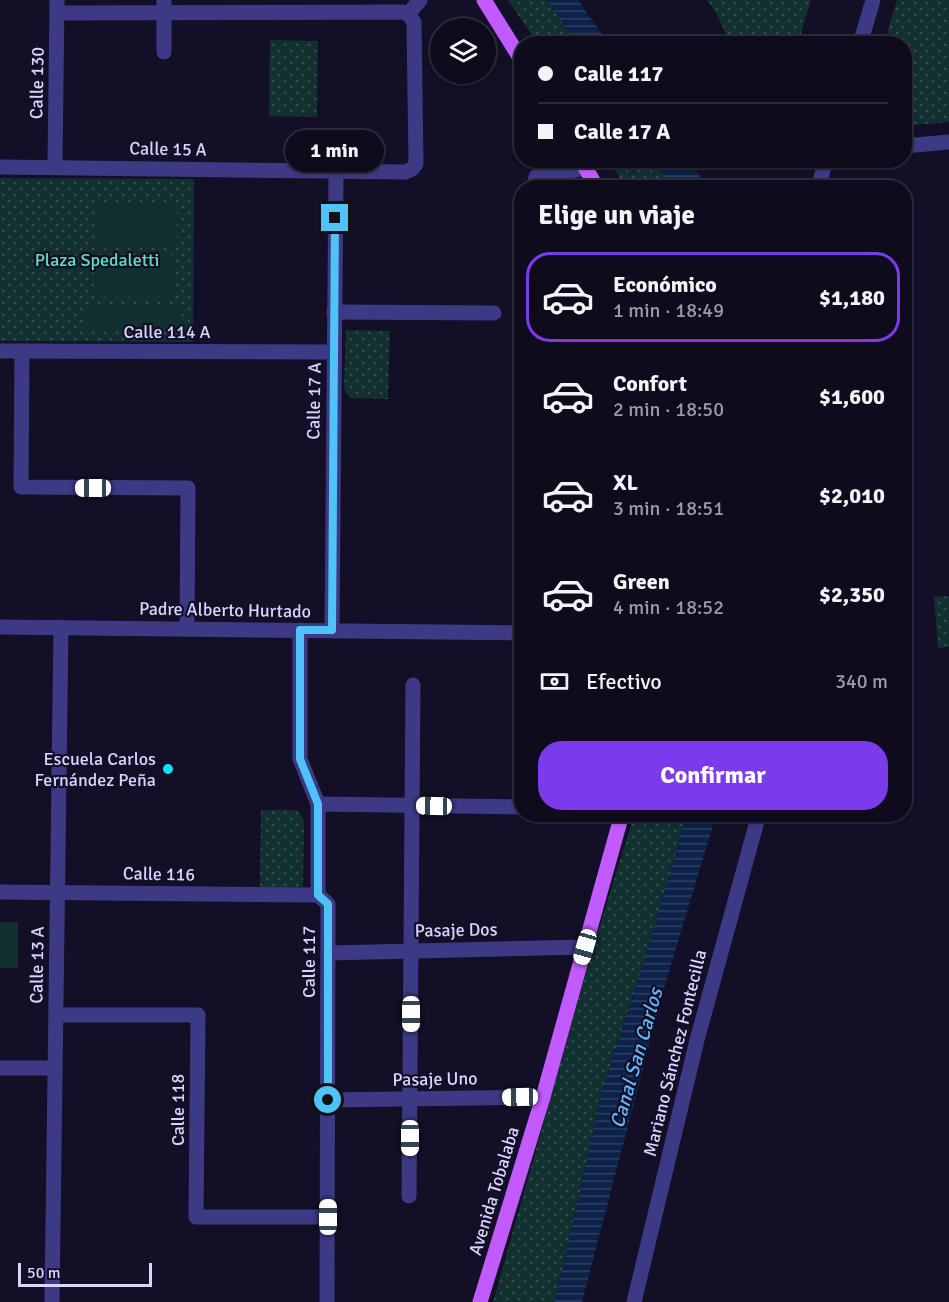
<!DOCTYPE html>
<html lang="es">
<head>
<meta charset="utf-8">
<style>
	:root { --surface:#0e0b1c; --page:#1c1929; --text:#f1f3f6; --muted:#9b9ba3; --line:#2e2b3b; --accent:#7c3aed }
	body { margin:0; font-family:Signika,sans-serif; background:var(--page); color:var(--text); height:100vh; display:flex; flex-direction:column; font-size:22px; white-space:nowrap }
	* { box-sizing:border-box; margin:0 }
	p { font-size:20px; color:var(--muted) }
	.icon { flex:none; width:33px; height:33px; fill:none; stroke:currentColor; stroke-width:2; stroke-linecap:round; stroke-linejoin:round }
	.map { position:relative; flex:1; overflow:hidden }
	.panel { position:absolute; left:514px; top:180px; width:398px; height:642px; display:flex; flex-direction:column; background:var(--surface); border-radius:24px; box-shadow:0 2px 4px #0004,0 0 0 2px var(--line) }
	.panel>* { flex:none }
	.hud { position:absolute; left:514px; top:36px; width:398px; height:132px; border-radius:24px; box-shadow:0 2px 4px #0004,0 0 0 2px var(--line); display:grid; align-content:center; height:132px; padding:0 24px; background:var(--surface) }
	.tools { position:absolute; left:430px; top:18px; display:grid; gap:12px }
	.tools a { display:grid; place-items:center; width:66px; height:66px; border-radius:50%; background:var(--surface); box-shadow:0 2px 4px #0004,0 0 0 2px var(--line); font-size:30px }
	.scale { position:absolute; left:18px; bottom:15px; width:134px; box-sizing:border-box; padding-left:6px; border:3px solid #d9d4ff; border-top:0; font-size:16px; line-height:21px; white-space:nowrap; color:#d9d4ff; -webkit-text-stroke:4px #130f26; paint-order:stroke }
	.end { position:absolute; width:27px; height:27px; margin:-14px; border:8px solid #4fc3f7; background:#111; box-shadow:0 0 0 3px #111 }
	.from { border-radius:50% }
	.bubble { position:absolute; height:42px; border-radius:21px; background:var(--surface); box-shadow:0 2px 4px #0004,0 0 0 2px var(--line); font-size:20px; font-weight:800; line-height:42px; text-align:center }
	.car { position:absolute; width:18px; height:36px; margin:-18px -9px; border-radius:8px; box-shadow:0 0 4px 2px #0007; background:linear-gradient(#fff 24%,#345 0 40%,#fff 0 76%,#345 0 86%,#fff 0) }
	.hud b { display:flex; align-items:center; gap:21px; height:57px; font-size:22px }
	.hud b+b { border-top:2px solid var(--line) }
	.hud i { width:15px; height:15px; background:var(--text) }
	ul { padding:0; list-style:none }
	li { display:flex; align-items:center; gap:18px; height:90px; margin:0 12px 9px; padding:0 12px; border:3px solid transparent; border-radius:24px }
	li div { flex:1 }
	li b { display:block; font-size:22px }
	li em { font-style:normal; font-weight:800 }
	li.current { border-color:var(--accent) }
	li>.icon { width:54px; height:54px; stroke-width:1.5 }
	h2 { padding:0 24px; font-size:27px; line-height:72px }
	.pay { display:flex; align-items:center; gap:15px; height:66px; padding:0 24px; font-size:22px }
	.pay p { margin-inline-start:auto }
	.action { display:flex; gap:12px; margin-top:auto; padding:12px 24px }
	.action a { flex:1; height:69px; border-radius:24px; background:var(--accent); color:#fff; font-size:24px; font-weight:800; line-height:69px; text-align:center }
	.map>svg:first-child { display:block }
</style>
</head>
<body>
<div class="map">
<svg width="949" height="1302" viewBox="0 0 949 1302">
	<defs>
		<pattern id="grass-dots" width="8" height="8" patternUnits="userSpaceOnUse" patternTransform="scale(1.5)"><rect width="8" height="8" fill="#12302f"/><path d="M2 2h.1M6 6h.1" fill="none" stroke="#344d4e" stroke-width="1.8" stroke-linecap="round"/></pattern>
		<pattern id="water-rules" width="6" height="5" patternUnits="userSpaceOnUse" patternTransform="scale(1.5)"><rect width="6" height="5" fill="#0c2248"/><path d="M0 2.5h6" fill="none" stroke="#2f4163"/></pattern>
	</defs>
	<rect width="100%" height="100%" fill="#130f26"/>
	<g fill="url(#grass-dots)">
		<path d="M508,0H547L576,43H537Z"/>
		<path d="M707,0H811L798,43L731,44L717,15Z"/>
		<path d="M897,0H949V122L905,126L904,44L884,43Z"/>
		<path d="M270,40L318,41L317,117L269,116Z"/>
		<path d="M610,161H653L670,187H625Z"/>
		<path d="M0,178L194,179L193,342L0,341Z"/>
		<path d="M346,330L390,331L388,399L350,398L344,389Z"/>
		<path d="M949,596V647L938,648L934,597Z"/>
		<path d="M261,810H298L304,822L303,887H260Z"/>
		<path d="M634,815H687L645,958L603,1087L564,1263L554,1302H493L590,958Z"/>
	</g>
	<g fill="#12302f">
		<rect x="97" y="202" width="80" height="43"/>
		<path d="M94,255H174L173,298L94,297Z"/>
		<path d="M86,304L183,305L182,332L86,330Z"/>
		<rect x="0" y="922" width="18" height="46"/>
	</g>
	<g fill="url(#water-rules)">
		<path d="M547,0H578L608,43H576Z"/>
		<path d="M653,161H690L707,187H670Z"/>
		<path d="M687,815H716L662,995L582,1302H554L564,1263L603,1087L645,958Z"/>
	</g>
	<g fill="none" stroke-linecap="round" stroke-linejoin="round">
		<g stroke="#3d3a85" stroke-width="15">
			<path d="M164,0V52"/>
			<path d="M408,14L420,0"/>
			<path d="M860,44L873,0"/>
			<path d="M904,146L949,142"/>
			<path d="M0,167L405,172L412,169L416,164L414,22L408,14L403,12L57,13"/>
			<path d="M55,167L57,0"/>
			<path d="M535,188L536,177L585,168"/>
			<path d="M818,188L826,160"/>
			<path d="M334,312L494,313"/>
			<path d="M0,351L334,352"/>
			<path d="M22,351L21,487L188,488L187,629"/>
			<path d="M0,627L522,633"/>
			<path d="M300,630V759L318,804V895L328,904L327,1302"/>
			<path d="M332,630L336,171"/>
			<path d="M318,804L522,807"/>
			<path d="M0,892L318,895"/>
			<path d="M329,953L585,947"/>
			<path d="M56,1015H198L196,1217H328"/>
			<path d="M0,1068H55"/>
			<path d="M328,1100L543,1097"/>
			<path d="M409,1196L413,685"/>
			<path d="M52,1302L61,627"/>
			<path d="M634,1302L697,1040L759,814"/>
		</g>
		<g stroke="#c25bff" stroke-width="15">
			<path d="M484,0L522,61"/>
			<path d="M581,160L597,188"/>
			<path d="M480,1302L543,1097L622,814"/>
		</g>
	</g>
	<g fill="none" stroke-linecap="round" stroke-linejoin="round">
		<path stroke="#4fc3f7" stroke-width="8" d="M328,1100V904L318,895V804L300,759V630H332L335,218"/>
	</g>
	<circle fill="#00e5ff" stroke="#130f26" stroke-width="2" cx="168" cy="769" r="6"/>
	<g text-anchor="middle" stroke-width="4.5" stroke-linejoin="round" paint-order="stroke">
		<g font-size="18" fill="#d9d4ff" stroke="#130f26">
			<text transform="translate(37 83) rotate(-89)" y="6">Calle 130</text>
			<text transform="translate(168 149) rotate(1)" y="6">Calle 15 A</text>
			<text x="167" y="338">Calle 114 A</text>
			<text transform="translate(314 401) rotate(-89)" y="6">Calle 17 A</text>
			<text transform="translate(225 610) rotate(1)" y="6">Padre Alberto Hurtado</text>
			<text transform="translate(159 874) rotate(1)" y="6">Calle 116</text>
			<text transform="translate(456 930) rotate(-1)" y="6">Pasaje Dos</text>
			<text transform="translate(309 962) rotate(-90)" y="6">Calle 117</text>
			<text transform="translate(37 965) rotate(-89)" y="6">Calle 13 A</text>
			<text transform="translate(675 1053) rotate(-76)" y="6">Mariano Sánchez Fontecilla</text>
			<text transform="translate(435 1079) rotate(-1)" y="6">Pasaje Uno</text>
			<text transform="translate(178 1110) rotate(-90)" y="6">Calle 118</text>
			<text transform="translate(494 1191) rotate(-73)" y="6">Avenida Tobalaba</text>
		</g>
		<g font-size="18" fill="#5fe0c0" stroke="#130f26">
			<text x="97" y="266">Plaza Spedaletti</text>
		</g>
		<g font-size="18" fill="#d9d4ff" stroke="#130f26" text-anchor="end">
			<text x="156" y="765">Escuela Carlos<tspan x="156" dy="21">Fernández Peña</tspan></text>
		</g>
		<g font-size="20" font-style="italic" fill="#62b6ff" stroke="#130f26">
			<text transform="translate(636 1058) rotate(-74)" y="7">Canal San Carlos</text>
		</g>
	</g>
</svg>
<div class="tools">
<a><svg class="icon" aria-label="layers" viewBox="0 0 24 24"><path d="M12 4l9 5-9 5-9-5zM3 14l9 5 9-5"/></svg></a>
</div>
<div class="scale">50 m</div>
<i class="end from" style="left:328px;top:1100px"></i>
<i class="end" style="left:335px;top:218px"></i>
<div class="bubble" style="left:285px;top:130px;width:99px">1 min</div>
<i class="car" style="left:93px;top:488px;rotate:270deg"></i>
<i class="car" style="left:434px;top:806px;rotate:271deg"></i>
<i class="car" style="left:585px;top:947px;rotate:196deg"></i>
<i class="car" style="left:411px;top:1014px;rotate:180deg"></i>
<i class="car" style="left:520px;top:1097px;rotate:269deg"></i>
<i class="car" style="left:410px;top:1138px;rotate:180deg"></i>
<i class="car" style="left:328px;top:1217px;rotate:0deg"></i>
<div class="hud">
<b><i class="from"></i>Calle 117</b>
<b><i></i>Calle 17 A</b>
</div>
<section class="panel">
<h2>Elige un viaje</h2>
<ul>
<li class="current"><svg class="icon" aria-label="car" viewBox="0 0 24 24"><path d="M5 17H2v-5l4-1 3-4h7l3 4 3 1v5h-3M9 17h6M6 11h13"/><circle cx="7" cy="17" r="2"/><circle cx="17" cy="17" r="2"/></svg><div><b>Económico</b><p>1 min · 18:49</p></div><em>$1,180</em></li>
<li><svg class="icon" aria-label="car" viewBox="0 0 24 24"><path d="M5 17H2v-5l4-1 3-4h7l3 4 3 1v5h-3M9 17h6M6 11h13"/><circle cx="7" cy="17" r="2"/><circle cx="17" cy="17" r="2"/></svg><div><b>Confort</b><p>2 min · 18:50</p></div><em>$1,600</em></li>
<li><svg class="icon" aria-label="car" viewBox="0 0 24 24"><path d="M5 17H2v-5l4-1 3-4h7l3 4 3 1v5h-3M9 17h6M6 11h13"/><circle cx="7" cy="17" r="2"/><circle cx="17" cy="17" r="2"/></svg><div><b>XL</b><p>3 min · 18:51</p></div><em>$2,010</em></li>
<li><svg class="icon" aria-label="car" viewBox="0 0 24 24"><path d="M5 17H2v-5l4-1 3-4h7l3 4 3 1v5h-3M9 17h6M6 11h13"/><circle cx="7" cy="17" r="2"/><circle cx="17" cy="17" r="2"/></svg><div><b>Green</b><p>4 min · 18:52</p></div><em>$2,350</em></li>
</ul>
<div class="pay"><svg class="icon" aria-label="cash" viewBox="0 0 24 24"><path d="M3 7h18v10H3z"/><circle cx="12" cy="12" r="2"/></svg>Efectivo<p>340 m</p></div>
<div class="action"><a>Confirmar</a></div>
</section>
</div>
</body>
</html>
